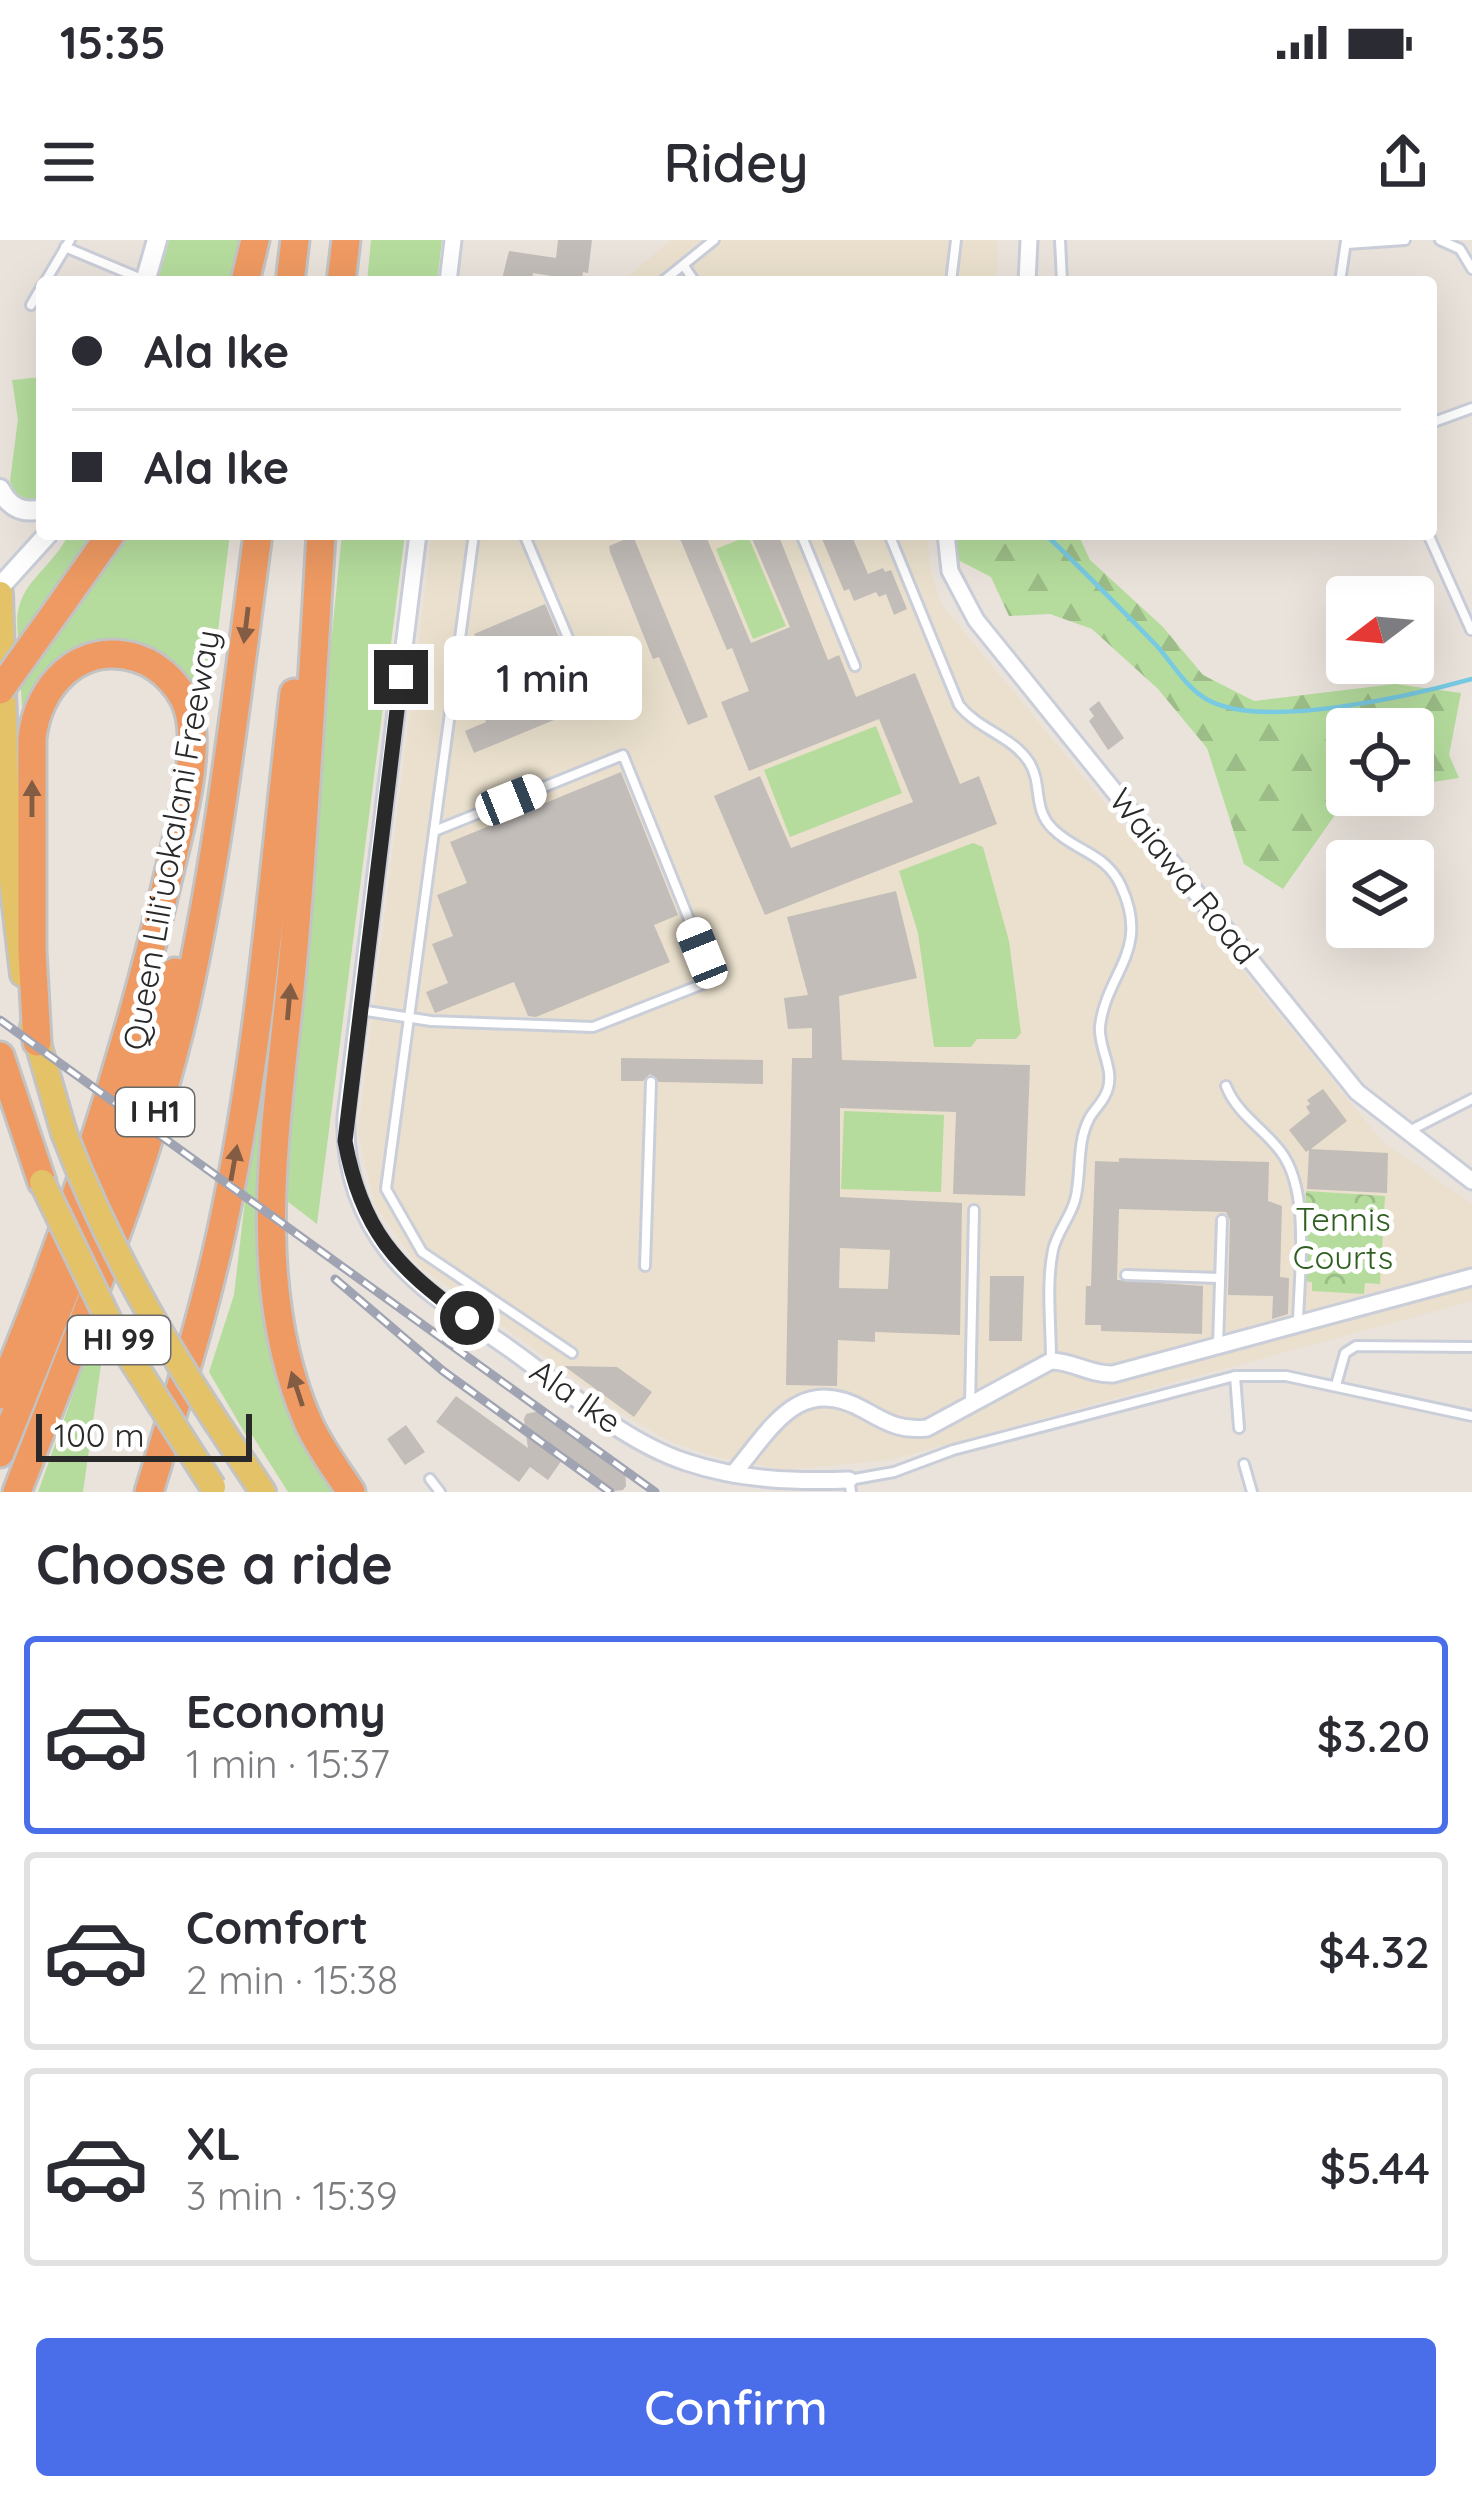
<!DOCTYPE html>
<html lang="en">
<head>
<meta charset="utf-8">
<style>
	:root { --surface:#fff; --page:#f2f2f3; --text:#2b2b33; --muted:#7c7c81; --line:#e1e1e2; --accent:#4a6de9 }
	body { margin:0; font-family:Quicksand,sans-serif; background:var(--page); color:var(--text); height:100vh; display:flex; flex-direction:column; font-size:45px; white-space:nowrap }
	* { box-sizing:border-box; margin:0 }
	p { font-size:39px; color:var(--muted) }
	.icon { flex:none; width:66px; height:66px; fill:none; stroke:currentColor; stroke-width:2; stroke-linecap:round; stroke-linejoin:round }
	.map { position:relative; height:1252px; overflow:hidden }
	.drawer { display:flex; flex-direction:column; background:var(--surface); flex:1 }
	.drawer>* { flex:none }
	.top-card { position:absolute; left:36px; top:36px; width:1401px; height:264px; border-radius:12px; box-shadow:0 12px 48px #0002; display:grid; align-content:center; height:264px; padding:0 36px; background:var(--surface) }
	.needle { width:78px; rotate:254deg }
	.tools { position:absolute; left:1326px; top:336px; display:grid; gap:24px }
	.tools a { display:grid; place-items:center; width:108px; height:108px; border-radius:12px; background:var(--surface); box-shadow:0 12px 48px #0002; font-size:60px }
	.scale { position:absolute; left:36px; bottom:30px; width:216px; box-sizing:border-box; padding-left:12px; border:6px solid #292929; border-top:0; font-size:33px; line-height:42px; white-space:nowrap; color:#292929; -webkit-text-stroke:9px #fff; paint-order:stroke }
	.end { position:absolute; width:54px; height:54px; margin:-27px; border:15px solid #292929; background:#fff; box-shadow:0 0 0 6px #fff }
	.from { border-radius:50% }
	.bubble { position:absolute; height:84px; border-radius:12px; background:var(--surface); box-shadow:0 12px 48px #0002; font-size:39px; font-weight:600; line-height:84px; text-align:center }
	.car { position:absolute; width:36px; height:72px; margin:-36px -18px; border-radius:15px; box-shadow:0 0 9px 3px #0007; background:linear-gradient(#fff 24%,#345 0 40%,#fff 0 76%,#345 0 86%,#fff 0) }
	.top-card b { display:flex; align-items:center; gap:42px; height:114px; font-size:45px }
	.top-card b+b { border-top:3px solid var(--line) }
	.top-card i { width:30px; height:30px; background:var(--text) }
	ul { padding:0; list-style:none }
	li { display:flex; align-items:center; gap:36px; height:198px; margin:0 24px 18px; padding:0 12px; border:6px solid var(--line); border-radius:12px }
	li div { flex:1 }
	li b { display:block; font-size:45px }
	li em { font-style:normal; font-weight:600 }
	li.selected { border-color:var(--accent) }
	li>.icon { width:108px; height:108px; stroke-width:1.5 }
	h2 { padding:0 36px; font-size:54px; line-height:144px }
	.action { display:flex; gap:24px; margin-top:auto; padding:24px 36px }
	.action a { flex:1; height:138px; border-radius:12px; background:var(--accent); color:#fff; font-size:48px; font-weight:600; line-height:138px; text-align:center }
	.status { display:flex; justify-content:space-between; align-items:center; height:84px; padding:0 60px; background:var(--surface); direction:ltr }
	.status svg { height:33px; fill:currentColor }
	header { display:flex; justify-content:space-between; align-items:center; height:156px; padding:0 36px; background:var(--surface); font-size:54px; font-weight:600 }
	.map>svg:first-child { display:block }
</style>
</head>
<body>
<div class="status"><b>15:35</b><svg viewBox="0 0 49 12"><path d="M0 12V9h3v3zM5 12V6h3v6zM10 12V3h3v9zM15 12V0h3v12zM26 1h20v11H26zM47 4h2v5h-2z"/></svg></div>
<header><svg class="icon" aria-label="menu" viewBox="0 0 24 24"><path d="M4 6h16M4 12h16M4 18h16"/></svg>Ridey<svg class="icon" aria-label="share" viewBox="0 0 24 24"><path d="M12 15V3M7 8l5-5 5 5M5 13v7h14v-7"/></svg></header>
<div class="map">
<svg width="1472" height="1252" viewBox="0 0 1472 1252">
	<defs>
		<pattern id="forest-firs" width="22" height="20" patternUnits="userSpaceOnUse" patternTransform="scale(3)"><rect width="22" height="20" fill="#b5dc9d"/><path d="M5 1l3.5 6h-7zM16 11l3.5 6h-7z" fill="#9cbd87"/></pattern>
		<pattern id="park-crowns" width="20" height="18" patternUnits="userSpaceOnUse" patternTransform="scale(3)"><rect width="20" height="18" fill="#b5dc9d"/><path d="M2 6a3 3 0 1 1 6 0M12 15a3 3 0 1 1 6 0" fill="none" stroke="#9cbd87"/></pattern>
	</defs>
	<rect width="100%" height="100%" fill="#eae3dc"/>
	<g fill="#eae0cd">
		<path d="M671,0H997L998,17L995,42H621Z"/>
		<path d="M432,294H928L929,326L942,365L1383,902L1472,964V1061L890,1220L785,1230L712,1216L674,1203L632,1180L418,1025L374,964L358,891Z"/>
	</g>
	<g fill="#b5dc9d">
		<path d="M169,0H242L233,42H157Z"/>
		<path d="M371,0H442L437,42H367Z"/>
		<path d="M42,137V262L32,265L17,260L10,241L18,179L12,140Z"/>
		<path d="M69,294H94L19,400C9,344 46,338 69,294Z"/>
		<path d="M126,294H230L205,496L187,440L65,416L42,435L22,467L20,437Z"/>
		<path d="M342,294H405L317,984L275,952Z"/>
		<path d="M748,296L786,386L753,399L716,309Z"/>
		<path d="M876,486L902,553L790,597L764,530Z"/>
		<path d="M973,603L983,607L1009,701L1021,793L1016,799H977L971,807H934L918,693L899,631Z"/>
		<path d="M258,848H264L266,1035L341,1252H288L252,1195H246L209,1132L234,1055Z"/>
		<path d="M844,871L944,875L941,952L841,949Z"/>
		<path d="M91,1104L101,1125L83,1252H38Z"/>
	</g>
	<path fill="url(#forest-firs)" d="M957,294H1078L1090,320L1163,387L1203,435L1254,461L1395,444L1461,453L1449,515L1459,538L1413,545V489H1347L1349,555L1283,649L1244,624L1207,508L1158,449L1092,389L1050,374L1009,376L991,337L956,319Z"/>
	<path fill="url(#park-crowns)" d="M1306,951L1385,956L1380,1044L1365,1043L1364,1054L1312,1051V1042L1301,1041Z"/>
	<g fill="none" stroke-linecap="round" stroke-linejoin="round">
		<path stroke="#78cae3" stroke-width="4.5" d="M1045,294C1083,330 1120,368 1157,406C1173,424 1186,448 1208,460C1263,490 1411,456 1472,439"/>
	</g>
	<g fill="#c2bdb9" fill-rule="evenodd">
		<path d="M558,0H592L588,33L583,32L582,41L533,33L532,42L502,39L509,11L556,18Z"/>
		<path d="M678,294H705L751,403L790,387L750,294H778L828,420L839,415L856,457L915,433L960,544L979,536L997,584L765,675L714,556L760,536L791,608L913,562L879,479L749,531L721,462L749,451L732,408L727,410Z"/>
		<path d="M820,294H851L868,334L883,328L885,332L891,330L907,369L894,375L886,354L879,357L876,352L854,361L849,349L844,351Z"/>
		<path d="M633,296L708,477L688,485L659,417L653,419L610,312L609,306Z"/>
		<path d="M545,364L588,466L474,513L465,491L486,482L470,443L491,434L474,394Z"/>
		<path d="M1099,461L1124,498L1108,510L1089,481L1094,476L1089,469Z"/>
		<path d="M621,532L678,675L654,685L670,722L536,777L528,776L514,742L435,773L426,752L448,743L432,704L453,696L437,655L467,643L450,602Z"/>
		<path d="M896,651L917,738L839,756L842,820L1030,825L1025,956L953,954L956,872L840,868V957L962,963L960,1095L875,1092V1102L838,1100L837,1146L786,1145L792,818H812V788L788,789L784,758L808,755L787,677ZM840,1008L890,1010L888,1049L839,1048Z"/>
		<path d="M621,818L763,820V844L659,842L650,834L643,841H621Z"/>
		<path d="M1323,849L1347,881L1311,909L1388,913L1387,953L1307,949L1309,910L1306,912L1289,890L1310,873L1306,867L1310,864L1307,860Z"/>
		<path d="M1119,918L1269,922L1268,961L1282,966L1280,1037L1289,1038L1288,1074L1272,1079L1273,1056L1228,1055L1230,980L1226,972L1119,969L1117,1040L1203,1046L1202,1094L1101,1091V1085H1085L1086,1046H1091L1095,921L1119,922Z"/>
		<path d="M990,1036H1024L1022,1101H989Z"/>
		<path d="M564,1126L617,1127L652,1152L634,1177Z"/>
		<path d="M456,1156L528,1208L524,1179L526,1174L544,1170L625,1228L626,1246L623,1250L606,1252L562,1220L548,1240L530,1227L519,1242L436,1182Z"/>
		<path d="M406,1185L425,1212L405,1225L387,1199Z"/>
	</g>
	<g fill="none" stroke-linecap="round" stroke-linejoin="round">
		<defs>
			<g id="service">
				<path d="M1060,0L1062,42"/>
				<path d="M1440,0L1460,9L1472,29"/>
				<path d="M1347,4L1405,0"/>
				<path d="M65,7L144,40"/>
				<path d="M684,26L695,42"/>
				<path d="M45,42L70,0"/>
				<path d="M662,42L714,0"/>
				<path d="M951,42L956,0"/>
				<path d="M1340,42L1346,1"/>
				<path d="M31,65L42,46"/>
				<path d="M1431,183L1472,168"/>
				<path d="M474,294L386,949L422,1012L572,1113"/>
				<path d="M524,294L597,466"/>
				<path d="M801,294L855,426"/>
				<path d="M889,294L959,465C979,490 1012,496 1029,522C1043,544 1032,569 1053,589C1076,612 1106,613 1121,646C1151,711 1107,731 1100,786C1098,807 1114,828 1108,848C1105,861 1094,869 1089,879C1076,904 1082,934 1075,960C1070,978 1057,992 1053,1010C1046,1044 1051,1085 1051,1120"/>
				<path d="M1428,294L1471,390"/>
				<path d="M360,770L431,781L593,787L703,744L711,734L623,515L437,590"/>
				<path d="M1226,846C1237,874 1264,889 1281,912C1311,952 1299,1034 1298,1082"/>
				<path d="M1409,891L1472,859"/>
				<path d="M645,1026L651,842"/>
				<path d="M1126,1035L1220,1038"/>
				<path d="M1218,1105L1222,980"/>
				<path d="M1235,1136L1239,1188"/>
				<path d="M1336,1145L1345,1113L1356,1106L1472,1107"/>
				<path d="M970,1166L974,970"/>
				<path d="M1244,1224L1252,1252"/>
				<path d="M430,1239L440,1252"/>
				<path d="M851,1252L849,1240L894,1232L953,1210L1235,1136H1286L1472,1176"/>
			</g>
			<g id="minor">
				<path d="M448,42L453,0"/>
				<path d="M1027,42L1029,0"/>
				<path d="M418,294L346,876C344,926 358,972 389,1012C420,1052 469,1080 510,1109C565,1148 622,1201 686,1222C740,1240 793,1242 849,1240"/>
				<path d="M946,294L950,331L976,380L1357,852L1472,941"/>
				<path d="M733,1234C772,1188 799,1132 866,1171C887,1183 902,1191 927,1188L1051,1121C1073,1121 1090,1135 1113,1134L1472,1037"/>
			</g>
			<g id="tertiary">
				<path d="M145,42L157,0"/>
				<path d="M0,249C9,267 22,274 42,269"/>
				<path d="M0,347L48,294"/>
			</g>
			<g id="primary">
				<path d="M0,354L8,605L23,734"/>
				<path d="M33,786L64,893"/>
				<path d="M227,1198L263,1252"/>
			</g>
			<g id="motorway">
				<path d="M245,42L255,0"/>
				<path d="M290,42L295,0"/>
				<path d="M341,42L346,0"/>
				<path d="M321,294C313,428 306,561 295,695C283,853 242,1030 308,1182C319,1207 336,1229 351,1252"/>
				<path d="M63,362L111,294"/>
				<path d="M0,816L42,942"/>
				<path d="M0,1155C70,986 127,816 168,637C179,591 199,522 190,476C185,450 162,426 137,418C80,400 37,446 32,499V711L37,802"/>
				<path d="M0,1213L109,942L175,732"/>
				<path d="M17,1252C79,1091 148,930 186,762C220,608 237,450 258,294"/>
				<path d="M149,1252C177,1159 207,1065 226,970C261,800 274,626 294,453"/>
			</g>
		</defs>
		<use href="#service" stroke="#caced9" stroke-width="14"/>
		<use href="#minor" stroke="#caced9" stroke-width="21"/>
		<use href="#tertiary" stroke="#caced9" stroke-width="24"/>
		<use href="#primary" stroke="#c3c3c3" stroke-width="30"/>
		<use href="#motorway" stroke="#c3c3c3" stroke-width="33"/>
		<use href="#service" stroke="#fff" stroke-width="8"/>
		<use href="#minor" stroke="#fff" stroke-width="15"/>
		<use href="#tertiary" stroke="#fff" stroke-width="18"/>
		<use href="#primary" stroke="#e3c268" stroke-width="24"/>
		<use href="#motorway" stroke="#ef9a62" stroke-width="27"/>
		<defs>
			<g id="rail">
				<path d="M0,780L655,1252"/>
				<path d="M335,1039L443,1131L610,1252"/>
			</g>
		</defs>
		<use href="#rail" stroke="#9fa3b2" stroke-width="9"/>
		<use href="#rail" stroke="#fff" stroke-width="4.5" stroke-dasharray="14" stroke-linecap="butt"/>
		<defs>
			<g id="primary-bridge">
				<path d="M64,893C106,1003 162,1101 227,1198"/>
				<path d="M42,942L117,1097L213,1247"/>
			</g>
			<path id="motorway-bridge" d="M0,450L63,362"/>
		</defs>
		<use href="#primary-bridge" stroke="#c3c3c3" stroke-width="30" stroke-linecap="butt"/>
		<use href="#motorway-bridge" stroke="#c3c3c3" stroke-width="33" stroke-linecap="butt"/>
		<use href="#primary-bridge" stroke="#e3c268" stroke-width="24"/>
		<use href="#motorway-bridge" stroke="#ef9a62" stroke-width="27"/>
	</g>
	<defs><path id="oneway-solid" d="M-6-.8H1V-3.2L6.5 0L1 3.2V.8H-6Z" transform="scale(3)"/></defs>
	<g fill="#825c43">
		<use href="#oneway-solid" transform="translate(246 385) rotate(97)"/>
		<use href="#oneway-solid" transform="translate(32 559) rotate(-90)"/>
		<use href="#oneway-solid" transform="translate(289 762) rotate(-85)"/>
		<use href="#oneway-solid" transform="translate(234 923) rotate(-80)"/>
		<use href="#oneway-solid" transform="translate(297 1149) rotate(-108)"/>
	</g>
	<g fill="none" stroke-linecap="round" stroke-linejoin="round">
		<path stroke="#292929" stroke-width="15" d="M401,437L345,901C361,990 396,1027 467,1078"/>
	</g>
	<g text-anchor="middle" stroke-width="10" stroke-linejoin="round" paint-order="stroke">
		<g fill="#fff" stroke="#696969" stroke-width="3">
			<rect x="116" y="848" width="78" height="48" rx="9"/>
			<rect x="68" y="1076" width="102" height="48" rx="9"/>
		</g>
		<g font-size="30" font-weight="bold" fill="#292929">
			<text x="155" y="882">I H1</text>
			<text x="119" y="1110">HI 99</text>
		</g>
		<g font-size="33" fill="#292929" stroke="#fff">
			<text transform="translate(171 600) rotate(-80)" y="12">Queen Liliʻuokalani Freeway</text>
			<text transform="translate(1184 636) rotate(51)" y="12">Waiawa Road</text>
			<text transform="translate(576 1156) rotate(35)" y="12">Ala Ike</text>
		</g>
		<g font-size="33" fill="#2f5f20" stroke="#fff">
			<text x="1343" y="991">Tennis<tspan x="1343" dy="38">Courts</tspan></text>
		</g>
	</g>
</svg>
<div class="tools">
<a><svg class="needle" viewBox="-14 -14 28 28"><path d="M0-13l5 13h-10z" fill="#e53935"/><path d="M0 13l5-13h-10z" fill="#7c7c81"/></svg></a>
<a><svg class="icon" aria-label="locate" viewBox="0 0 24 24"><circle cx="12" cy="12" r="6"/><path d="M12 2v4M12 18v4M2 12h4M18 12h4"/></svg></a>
<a><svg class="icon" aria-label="layers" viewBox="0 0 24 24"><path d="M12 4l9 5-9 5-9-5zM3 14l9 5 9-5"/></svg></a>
</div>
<div class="scale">100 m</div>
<i class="end from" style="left:467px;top:1078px"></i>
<i class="end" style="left:401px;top:437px"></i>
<div class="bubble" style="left:444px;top:396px;width:198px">1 min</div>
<i class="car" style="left:511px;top:560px;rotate:68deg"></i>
<i class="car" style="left:702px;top:713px;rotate:338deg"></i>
<div class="top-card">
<b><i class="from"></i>Ala Ike</b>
<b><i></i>Ala Ike</b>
</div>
</div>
<section class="drawer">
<h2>Choose a ride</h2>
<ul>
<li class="selected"><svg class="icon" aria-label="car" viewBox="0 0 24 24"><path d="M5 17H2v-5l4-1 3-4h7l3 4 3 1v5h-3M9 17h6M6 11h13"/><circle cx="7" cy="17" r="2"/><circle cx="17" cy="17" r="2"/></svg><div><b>Economy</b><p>1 min · 15:37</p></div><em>$3.20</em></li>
<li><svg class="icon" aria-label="car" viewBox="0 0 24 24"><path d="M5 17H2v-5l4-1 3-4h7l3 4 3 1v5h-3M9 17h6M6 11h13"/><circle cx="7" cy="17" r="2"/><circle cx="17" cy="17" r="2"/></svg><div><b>Comfort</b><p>2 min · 15:38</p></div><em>$4.32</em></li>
<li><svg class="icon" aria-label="car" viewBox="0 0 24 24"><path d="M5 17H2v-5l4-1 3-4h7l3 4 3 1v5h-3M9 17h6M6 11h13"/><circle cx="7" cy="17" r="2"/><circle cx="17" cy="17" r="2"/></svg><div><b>XL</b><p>3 min · 15:39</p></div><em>$5.44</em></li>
</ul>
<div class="action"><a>Confirm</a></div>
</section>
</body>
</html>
